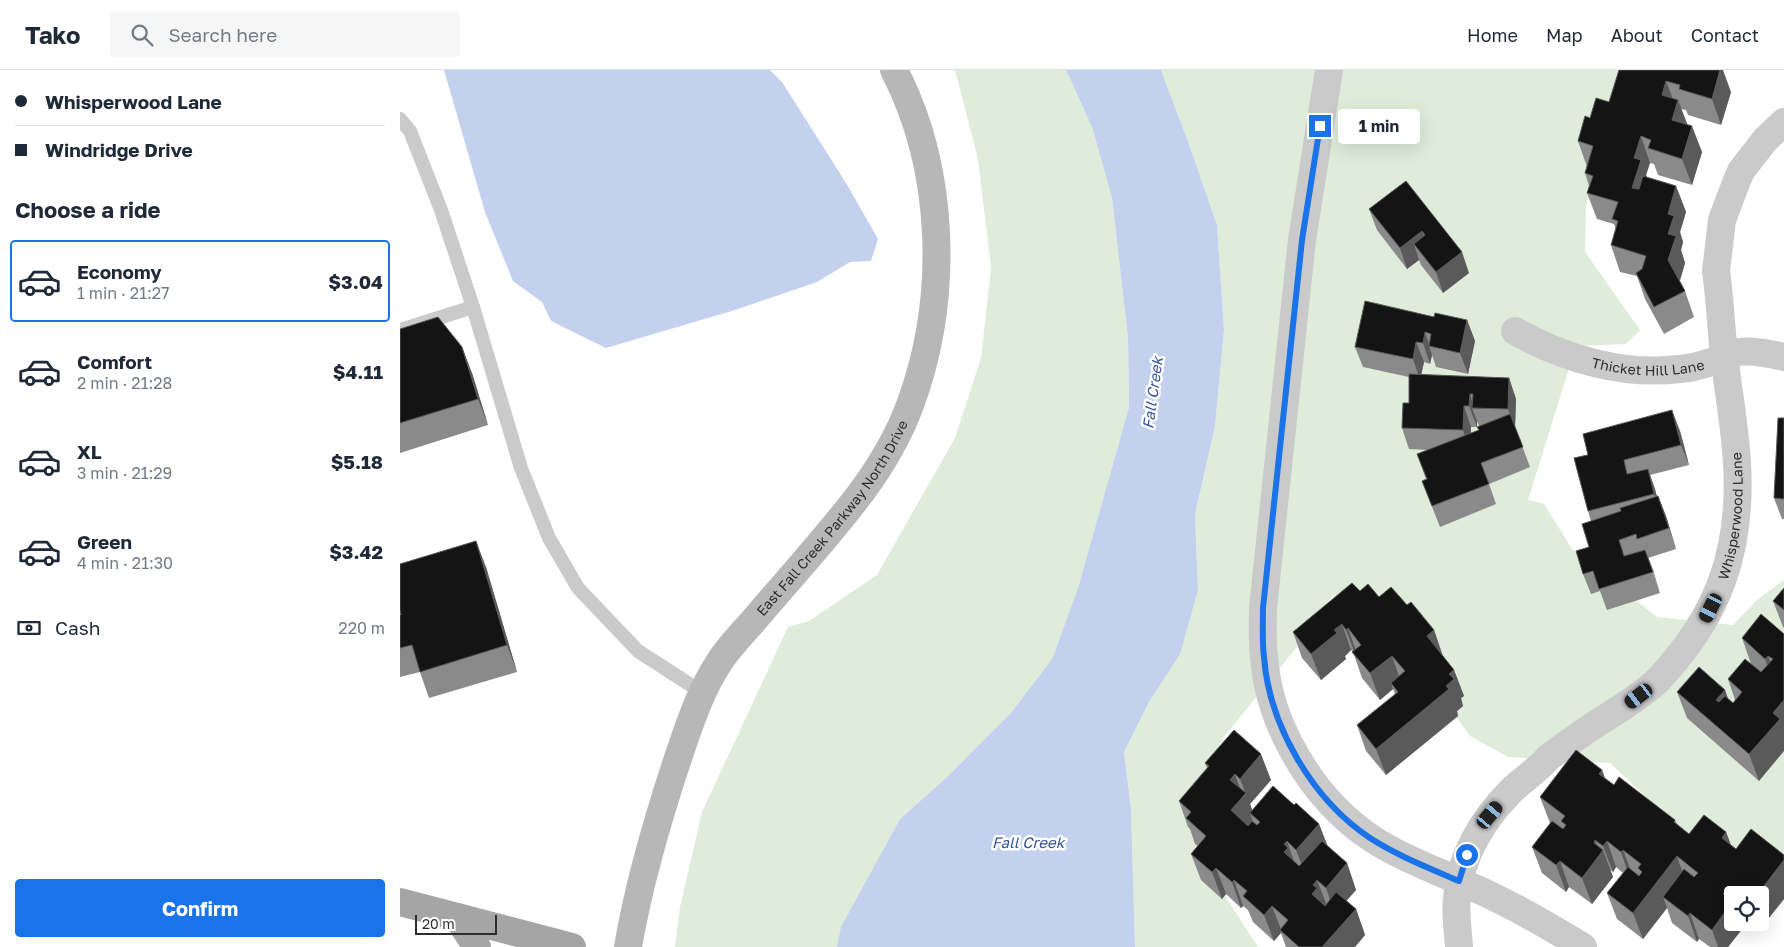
<!DOCTYPE html>
<html lang="en">
<head>
<meta charset="utf-8">
<style>
	:root { --surface:#fff; --page:#f6f6f7; --text:#1f2937; --muted:#747a83; --line:#e0e1e3; --accent:#1a73e8 }
	body { margin:0; font-family:"Golos Text",sans-serif; background:var(--page); color:var(--text); height:100vh; display:flex; flex-direction:column; font-size:19px; white-space:nowrap }
	* { box-sizing:border-box; margin:0 }
	p { font-size:16px; color:var(--muted) }
	.icon { flex:none; width:28px; height:28px; fill:none; stroke:currentColor; stroke-width:2; stroke-linecap:round; stroke-linejoin:round }
	.map { position:relative; flex:1; overflow:hidden }
	.side { display:flex; flex-direction:column; background:var(--surface); width:400px }
	.side>* { flex:none }
	.top-card { display:grid; align-content:center; height:110px; padding:0 15px; background:var(--surface) }
	.controls { position:absolute; left:1324px; top:816px; display:grid; gap:10px }
	.controls a { display:grid; place-items:center; width:45px; height:45px; border-radius:5px; background:var(--surface); box-shadow:0 5px 20px #0002; font-size:25px }
	.scale { position:absolute; left:15px; bottom:12px; width:82px; box-sizing:border-box; padding-left:5px; border:2px solid #2d2d2d; border-top:0; font-size:14px; line-height:18px; white-space:nowrap; color:#2d2d2d; -webkit-text-stroke:4px #fff; paint-order:stroke }
	.end { position:absolute; width:22px; height:22px; margin:-11px; border:6px solid #1a73e8; background:#fff; box-shadow:0 0 0 2px #fff }
	.from { border-radius:50% }
	.bubble { position:absolute; height:35px; border-radius:5px; background:var(--surface); box-shadow:0 5px 20px #0002; font-size:16px; font-weight:700; line-height:35px; text-align:center }
	.car { position:absolute; width:15px; height:30px; margin:-15px -8px; border-radius:6px; box-shadow:0 0 4px 1px #0007; background:linear-gradient(#222 24%,#8ab4d8 0 40%,#222 0 76%,#8ab4d8 0 86%,#222 0) }
	.top-card b { display:flex; align-items:center; gap:18px; height:48px; font-size:19px }
	.top-card b+b { border-top:1px solid var(--line) }
	.top-card i { width:12px; height:12px; background:var(--text) }
	ul { padding:0; list-style:none }
	li { display:flex; align-items:center; gap:15px; height:82px; margin:0 10px 8px; padding:0 5px; border:2px solid transparent; border-radius:5px }
	li div { flex:1 }
	li b { display:block; font-size:19px }
	li em { font-style:normal; font-weight:700 }
	li.on { border-color:var(--accent) }
	li>.icon { width:45px; height:45px; stroke-width:1.5 }
	h2 { padding:0 15px; font-size:22px; line-height:60px }
	.pay { display:flex; align-items:center; gap:12px; height:55px; padding:0 15px; font-size:19px }
	.pay p { margin-inline-start:auto }
	.action { display:flex; gap:10px; margin-top:auto; padding:10px 15px }
	.action a { flex:1; height:58px; border-radius:5px; background:var(--accent); color:#fff; font-size:20px; font-weight:700; line-height:58px; text-align:center }
	header { display:flex; align-items:center; gap:30px; box-sizing:border-box; height:70px; padding:0 25px; background:var(--surface); border-bottom:1px solid var(--line) }
	header strong { font-size:24px }
	nav { display:flex; gap:28px; margin-inline-start:auto; font-size:18px }
	.search { width:350px; height:45px; background:var(--page); display:flex; align-items:center; gap:12px; box-sizing:border-box; padding:0 18px; border-radius:5px; color:var(--muted); font-size:19px }
	main { display:flex; flex:1; min-height:0 }
	.map>svg:first-child { display:block }
</style>
</head>
<body>
<header>
<strong>Tako</strong>
<div class="search"><svg class="icon" aria-label="search" viewBox="0 0 24 24"><circle cx="10" cy="10" r="6"/><path d="M15 15l6 6"/></svg>Search here</div>
<nav><a>Home</a><a>Map</a><a>About</a><a>Contact</a></nav>
</header>
<main>
<section class="side">
<div class="top-card">
<b><i class="from"></i>Whisperwood Lane</b>
<b><i></i>Windridge Drive</b>
</div>
<h2>Choose a ride</h2>
<ul>
<li class="on"><svg class="icon" aria-label="car" viewBox="0 0 24 24"><path d="M5 17H2v-5l4-1 3-4h7l3 4 3 1v5h-3M9 17h6M6 11h13"/><circle cx="7" cy="17" r="2"/><circle cx="17" cy="17" r="2"/></svg><div><b>Economy</b><p>1 min · 21:27</p></div><em>$3.04</em></li>
<li><svg class="icon" aria-label="car" viewBox="0 0 24 24"><path d="M5 17H2v-5l4-1 3-4h7l3 4 3 1v5h-3M9 17h6M6 11h13"/><circle cx="7" cy="17" r="2"/><circle cx="17" cy="17" r="2"/></svg><div><b>Comfort</b><p>2 min · 21:28</p></div><em>$4.11</em></li>
<li><svg class="icon" aria-label="car" viewBox="0 0 24 24"><path d="M5 17H2v-5l4-1 3-4h7l3 4 3 1v5h-3M9 17h6M6 11h13"/><circle cx="7" cy="17" r="2"/><circle cx="17" cy="17" r="2"/></svg><div><b>XL</b><p>3 min · 21:29</p></div><em>$5.18</em></li>
<li><svg class="icon" aria-label="car" viewBox="0 0 24 24"><path d="M5 17H2v-5l4-1 3-4h7l3 4 3 1v5h-3M9 17h6M6 11h13"/><circle cx="7" cy="17" r="2"/><circle cx="17" cy="17" r="2"/></svg><div><b>Green</b><p>4 min · 21:30</p></div><em>$3.42</em></li>
</ul>
<div class="pay"><svg class="icon" aria-label="cash" viewBox="0 0 24 24"><path d="M3 7h18v10H3z"/><circle cx="12" cy="12" r="2"/></svg>Cash<p>220 m</p></div>
<div class="action"><a>Confirm</a></div>
</section>
<div class="map">
<svg width="1384" height="877" viewBox="0 0 1384 877">
	<rect width="100%" height="100%" fill="#fff"/>
	<g fill="#deecd9">
		<path d="M555,0H666L692,57L712,128L728,268L729,337L678,518L652,589L610,644L547,707L500,749L442,857L437,877H275L280,837L302,742L388,557L409,551L477,505L555,368L581,288L591,198L578,89Z"/>
		<path d="M761,0H1241L1219,28L1186,136L1185,182L1240,260L1226,274L1176,276L1128,430L1144,434L1172,479L1257,547L1333,555L1357,530L1384,510V804L1353,780L1286,765L1210,693L1108,687L1070,666L970,527L933,525L896,578L823,668L808,699L800,787L858,877H735L731,738L724,682L749,632L798,520L795,445L815,356L824,260L817,155L789,74Z"/>
	</g>
	<g fill="#c3d1ee">
		<path d="M44,0H370L382,12L446,113L478,169L471,191L450,192L417,212L335,240L206,278L151,251L142,232L113,211L85,142Z"/>
		<path d="M666,0H761L789,74L817,155L824,260L815,356L795,445L798,520L780,584L749,632L724,682L731,738L735,877H437L441,857L500,749L547,707L610,644L652,589L678,518L729,337L728,268L712,128L692,57Z"/>
	</g>
	<g fill="none" stroke-linecap="round" stroke-linejoin="round">
		<g stroke="#cacaca" stroke-width="14">
			<path d="M0,49L10,61L41,140L73,237L121,398L149,468L178,518L238,581L303,623"/>
			<path d="M0,260L73,237"/>
		</g>
		<g stroke="#cacaca" stroke-width="28">
			<path d="M929,0L902,170L863,538C863,554 862,571 864,587C869,656 913,729 971,768C1001,788 1036,800 1070,816C1109,833 1146,854 1183,877"/>
			<path id="s1" d="M1115,261C1164,289 1224,306 1280,299C1291,298 1303,295 1314,291C1322,288 1330,283 1339,282C1353,280 1370,284 1384,287"/>
			<path id="s2" d="M1059,877C1058,861 1055,843 1057,827C1060,787 1083,749 1111,721C1123,709 1137,701 1148,688C1167,674 1187,659 1207,647C1225,635 1243,625 1259,609C1319,545 1342,481 1337,393C1335,357 1328,320 1324,284C1321,257 1320,229 1316,201L1322,150L1336,113L1341,101L1365,70L1384,52"/>
		</g>
		<path stroke="#b7b7b7" stroke-width="28" id="s3" d="M228,877C239,812 258,748 279,685C290,653 301,619 320,591C331,574 347,559 360,543C395,502 431,463 463,420C482,394 499,365 510,335C549,230 546,100 494,0"/>
		<g stroke="#a5a5a5" stroke-width="28">
			<path d="M0,832L172,877"/>
			<path d="M57,847L77,877"/>
		</g>
	</g>
	<g fill="#8a8a8a" fill-rule="evenodd">
		<path d="M1219,0L1331,22L1321,55L1288,45L1286,40L1281,39L1287,54L1302,82L1292,115L1258,105L1254,94L1250,93L1246,105L1247,107L1276,116L1286,142L1280,162L1283,172L1281,180L1285,193L1280,211L1285,221L1294,247L1264,264L1245,229L1237,206L1220,202L1211,175L1216,159L1214,154L1197,149L1187,123L1189,116L1185,103L1187,97L1178,71L1190,48L1209,32Z"/>
		<path d="M1006,111L1069,203L1043,223L1021,195L1019,190L1007,199L977,160L969,139Z"/>
		<path d="M1067,250L1075,271L1068,304L1036,297L1032,285L1030,294L1024,292L1021,305L1109,308L1116,329L1115,357L1130,397L1089,414L1096,434L1040,457L1022,411L1026,409L1017,384L1029,380L1009,379L1002,358L1009,333V307L963,297L955,277ZM1077,351L1079,356V360L1071,363V357H1077Z"/>
		<path d="M0,259L72,303L88,355L0,383Z"/>
		<path d="M1384,348V449H1382L1374,428Z"/>
		<path d="M1280,361L1289,395L1250,405L1257,426H1258L1266,446L1276,479L1248,488L1260,523L1207,540L1200,521L1191,524L1183,504L1189,477L1191,451L1188,441L1174,388Z"/>
		<path d="M86,497L117,602L29,628L20,602L0,607V545Z"/>
		<path d="M1384,518V558L1383,557L1373,531Z"/>
		<path d="M960,521L1007,535L1034,560L1043,586L1054,600L1064,626L1061,628L1063,636L1057,641L1058,646L986,705L966,681L957,655L995,624L993,619L980,630L962,608L953,582L951,580L945,586L946,589L921,610L902,588L893,562Z"/>
		<path d="M1384,564L1359,711L1287,648L1277,622L1325,620L1328,629L1333,633L1335,630L1328,609L1351,594L1342,568Z"/>
		<path d="M1176,680L1202,700L1205,708L1214,715L1219,707L1275,750L1277,754L1289,764L1304,745L1326,762L1331,775L1336,779L1351,759L1384,785V829L1360,859L1351,852H1360V825H1332V852H1341L1343,858L1328,877H1310L1299,869L1297,872L1272,853L1267,838L1243,869L1217,849L1207,823L1223,803L1216,797L1213,802L1210,800L1213,807L1192,834L1169,817L1166,822L1142,803L1132,777L1150,753L1140,727Z"/>
		<path d="M805,693L871,710L850,734L852,740L894,735L919,754L928,777L947,793L956,820L946,831L956,839L965,865L955,877H886L881,863L874,871L853,852L848,840L843,836L841,838L826,824L822,829L801,810L791,784L798,776L795,774L790,759L788,757L779,731L807,698Z"/>
	</g>
	<g fill="#5a5a5a">
		<path d="M1320,0H1323L1331,22L1321,55L1312,29Z"/>
		<path d="M1266,11L1276,37L1278,30L1288,56L1272,51L1262,25Z"/>
		<path d="M1292,56L1302,82L1292,115L1282,89Z"/>
		<path d="M1241,66L1250,93L1246,105L1251,116L1242,144L1232,118L1234,88Z"/>
		<path d="M1276,116L1286,142L1280,162L1283,172L1281,180L1285,193L1278,216L1268,190V144Z"/>
		<path d="M1022,161L1030,182L1014,174L1019,190L1007,199L1000,178Z"/>
		<path d="M1062,182L1069,203L1043,223L1036,202Z"/>
		<path d="M1067,250L1075,271L1068,304L1060,283Z"/>
		<path d="M1025,262L1030,277L1029,276L1032,285L1030,294L1023,273Z"/>
		<path d="M1016,272L1024,292L1020,310L1013,289Z"/>
		<path d="M62,277L72,303L88,355L78,329Z"/>
		<path d="M1109,308L1116,329L1115,359L1108,339Z"/>
		<path d="M1070,324L1074,338H1072L1077,351V357L1069,336Z"/>
		<path d="M1064,336L1071,357L1070,381L1063,360Z"/>
		<path d="M1272,340L1280,361L1289,395L1281,375Z"/>
		<path d="M1248,399L1255,419L1261,444L1254,424Z"/>
		<path d="M1258,426L1266,446L1276,479L1269,458Z"/>
		<path d="M76,471L86,497L117,602L107,575Z"/>
		<path d="M1245,480L1253,500L1260,523L1253,502Z"/>
		<path d="M942,554L951,580L945,586L946,589L921,610L911,584L934,560Z"/>
		<path d="M948,558L957,584L956,586L946,560Z"/>
		<path d="M1034,560L1043,587L1027,566Z"/>
		<path d="M992,586L1001,612L991,613L993,619L980,630L970,603Z"/>
		<path d="M1368,586L1378,612L1375,615L1365,589Z"/>
		<path d="M1054,600L1064,626L1061,628L1063,636L1057,641L1058,646L986,705L976,679L1046,616L1049,604Z"/>
		<path d="M1325,620L1334,646L1316,630Z"/>
		<path d="M1384,630V681L1359,711L1349,684L1373,643Z"/>
		<path d="M861,684L871,710L850,734L855,748L850,743L853,752L840,767L831,740L830,710L835,704L843,727L846,724L840,709Z"/>
		<path d="M1202,700L1211,726L1199,704Z"/>
		<path d="M919,754L929,780L906,806L896,780Z"/>
		<path d="M1326,762L1336,789L1322,768Z"/>
		<path d="M1195,770L1200,784L1203,780L1213,807L1192,834L1182,808L1194,773Z"/>
		<path d="M887,771L896,797L884,782V774Z"/>
		<path d="M1207,771L1216,797L1213,802L1203,776Z"/>
		<path d="M1223,780L1233,806L1230,809L1221,782Z"/>
		<path d="M1277,786L1286,813L1263,827L1267,838L1243,869L1233,843Z"/>
		<path d="M1384,790V829L1360,859L1358,852H1360V825H1357Z"/>
		<path d="M1160,791L1169,817L1166,822L1156,795Z"/>
		<path d="M947,793L956,820L935,844L926,818Z"/>
		<path d="M816,798L826,824L822,829L812,802Z"/>
		<path d="M834,810L843,836L841,838L832,812Z"/>
		<path d="M917,810L927,836L925,839L912,824L913,815Z"/>
		<path d="M1326,821L1331,835L1332,832V852H1341L1343,858L1328,877H1318L1312,860L1323,824Z"/>
		<path d="M872,836L882,862L880,860L881,863L874,871L864,845Z"/>
		<path d="M956,839L965,865L955,877H922Z"/>
		<path d="M1290,843L1299,869L1297,872L1288,846Z"/>
	</g>
	<g fill="#141414" stroke="#5a5a5a">
		<path d="M1219,0H1320L1312,29L1279,19L1280,15L1266,11L1262,25L1278,30L1272,50L1292,56L1282,89L1248,78L1251,70L1241,66L1234,88L1241,90L1232,118L1239,119L1243,106L1276,116L1268,144L1274,146L1268,164L1276,166L1268,190L1285,221L1254,237L1236,203L1242,199L1246,186L1211,175L1218,151L1212,149L1218,132L1187,123L1193,106L1185,103L1193,76L1178,71L1185,46L1190,48L1196,28L1209,32Z"/>
		<path d="M1006,111L1062,182L1036,202L1014,174L1025,165L1022,161L1000,178L969,139Z"/>
		<path d="M965,231L1034,247L1035,243L1067,250L1060,283L1029,276L1031,264L1025,262L1023,273L1016,272L1013,289L955,277Z"/>
		<path d="M38,247L62,277L78,329L0,353V259Z"/>
		<path d="M1009,304L1109,308L1108,339L1072,338L1073,324H1070L1069,336H1064L1063,360L1002,358L1003,333H1009Z"/>
		<path d="M1272,340L1281,375L1224,390L1227,404L1248,399L1254,424L1188,441L1174,388L1188,385L1183,364Z"/>
		<path d="M1110,344L1123,377L1081,393L1089,414L1032,436L1022,411L1027,409L1017,384L1079,360L1077,357Z"/>
		<path d="M1378,348H1384V429L1374,428Z"/>
		<path d="M1258,426L1269,458L1237,469L1236,464L1219,470L1224,486L1245,480L1253,502L1199,519L1193,501L1183,504L1176,481L1189,477L1182,454L1221,441L1220,438Z"/>
		<path d="M76,471L107,575L20,602L12,575L0,578V545H1L0,540V494Z"/>
		<path d="M952,513L960,521L968,514L979,527L991,517L1007,535L1011,532L1034,560L1027,566L1054,600L1049,604L1054,609L1046,616L1049,619L976,679L957,655L998,622L991,613L1005,601L992,586L970,603L952,582L961,575L948,558L946,560L942,554L934,560L937,563L911,584L893,562Z"/>
		<path d="M1384,518V540L1373,531Z"/>
		<path d="M1361,544L1384,564V630L1373,643L1380,649L1349,684L1277,622L1299,597L1325,620L1316,630L1319,632L1325,626L1333,633L1342,622L1328,609L1345,589L1361,602L1373,589L1368,586L1365,589L1342,568Z"/>
		<path d="M834,660L861,684L840,709L835,704L830,710L846,723L831,740L848,756L852,751L857,755L860,752L850,743L873,716L894,735L896,733L919,754L896,780L887,771L884,774L888,778L884,782L899,796L922,771L947,793L926,818L917,810L913,815L917,818L912,824L925,836L936,822L956,839L922,877H899L880,860L888,850L872,836L864,845L843,826L847,821L834,810L832,812L816,798L812,802L791,784L806,766L786,748L791,742L779,731L809,696L805,693Z"/>
		<path d="M1176,680L1202,700L1199,704L1214,715L1219,707L1275,750L1274,752L1289,764L1304,745L1326,762L1322,768L1336,779L1351,759L1384,785V790L1357,825H1340L1337,823L1335,825H1332V827L1326,821L1323,824L1332,831V832L1312,860L1290,843L1288,846L1263,827L1284,799L1294,807L1298,803L1277,786L1233,843L1207,823L1228,797L1239,806L1242,802L1238,798L1241,794L1223,780L1221,782L1207,771L1203,776L1195,770L1194,773L1203,780L1182,808L1160,791L1156,795L1132,777L1152,751L1163,759L1166,755L1161,751L1165,746L1140,727Z"/>
	</g>
	<g fill="none" stroke-linecap="round" stroke-linejoin="round">
		<path stroke="#1a73e8" stroke-width="6" d="M920,56L902,170L863,538C863,554 862,571 864,587C869,656 913,730 970,768C998,786 1029,798 1059,811L1067,785"/>
	</g>
	<g text-anchor="middle" stroke-width="5" stroke-linejoin="round" paint-order="stroke">
		<g font-size="14" fill="#2d2d2d" stroke="#fff">
			<text dy="5" stroke="none"><textPath href="#s1" startOffset="140">Thicket Hill Lane</textPath></text>
			<text dy="5" stroke="none"><textPath href="#s2" startOffset="541">Whisperwood Lane</textPath></text>
			<text dy="5" stroke="none"><textPath href="#s3" startOffset="484">East Fall Creek Parkway North Drive</textPath></text>
		</g>
		<g font-size="15" font-style="italic" fill="#345396" stroke="#fff">
			<text transform="translate(753 323) rotate(-82)" y="5">Fall Creek</text>
			<text x="628" y="778">Fall Creek</text>
		</g>
	</g>
</svg>
<div class="controls">
<a><svg class="icon" aria-label="locate" viewBox="0 0 24 24"><circle cx="12" cy="12" r="6"/><path d="M12 2v4M12 18v4M2 12h4M18 12h4"/></svg></a>
</div>
<div class="scale">20 m</div>
<i class="end from" style="left:1067px;top:785px"></i>
<i class="end" style="left:920px;top:56px"></i>
<div class="bubble" style="left:938px;top:39px;width:82px">1 min</div>
<i class="car" style="left:1311px;top:538px;rotate:207deg"></i>
<i class="car" style="left:1239px;top:626px;rotate:233deg"></i>
<i class="car" style="left:1090px;top:745px;rotate:40deg"></i>
</div>
</main>
</body>
</html>
